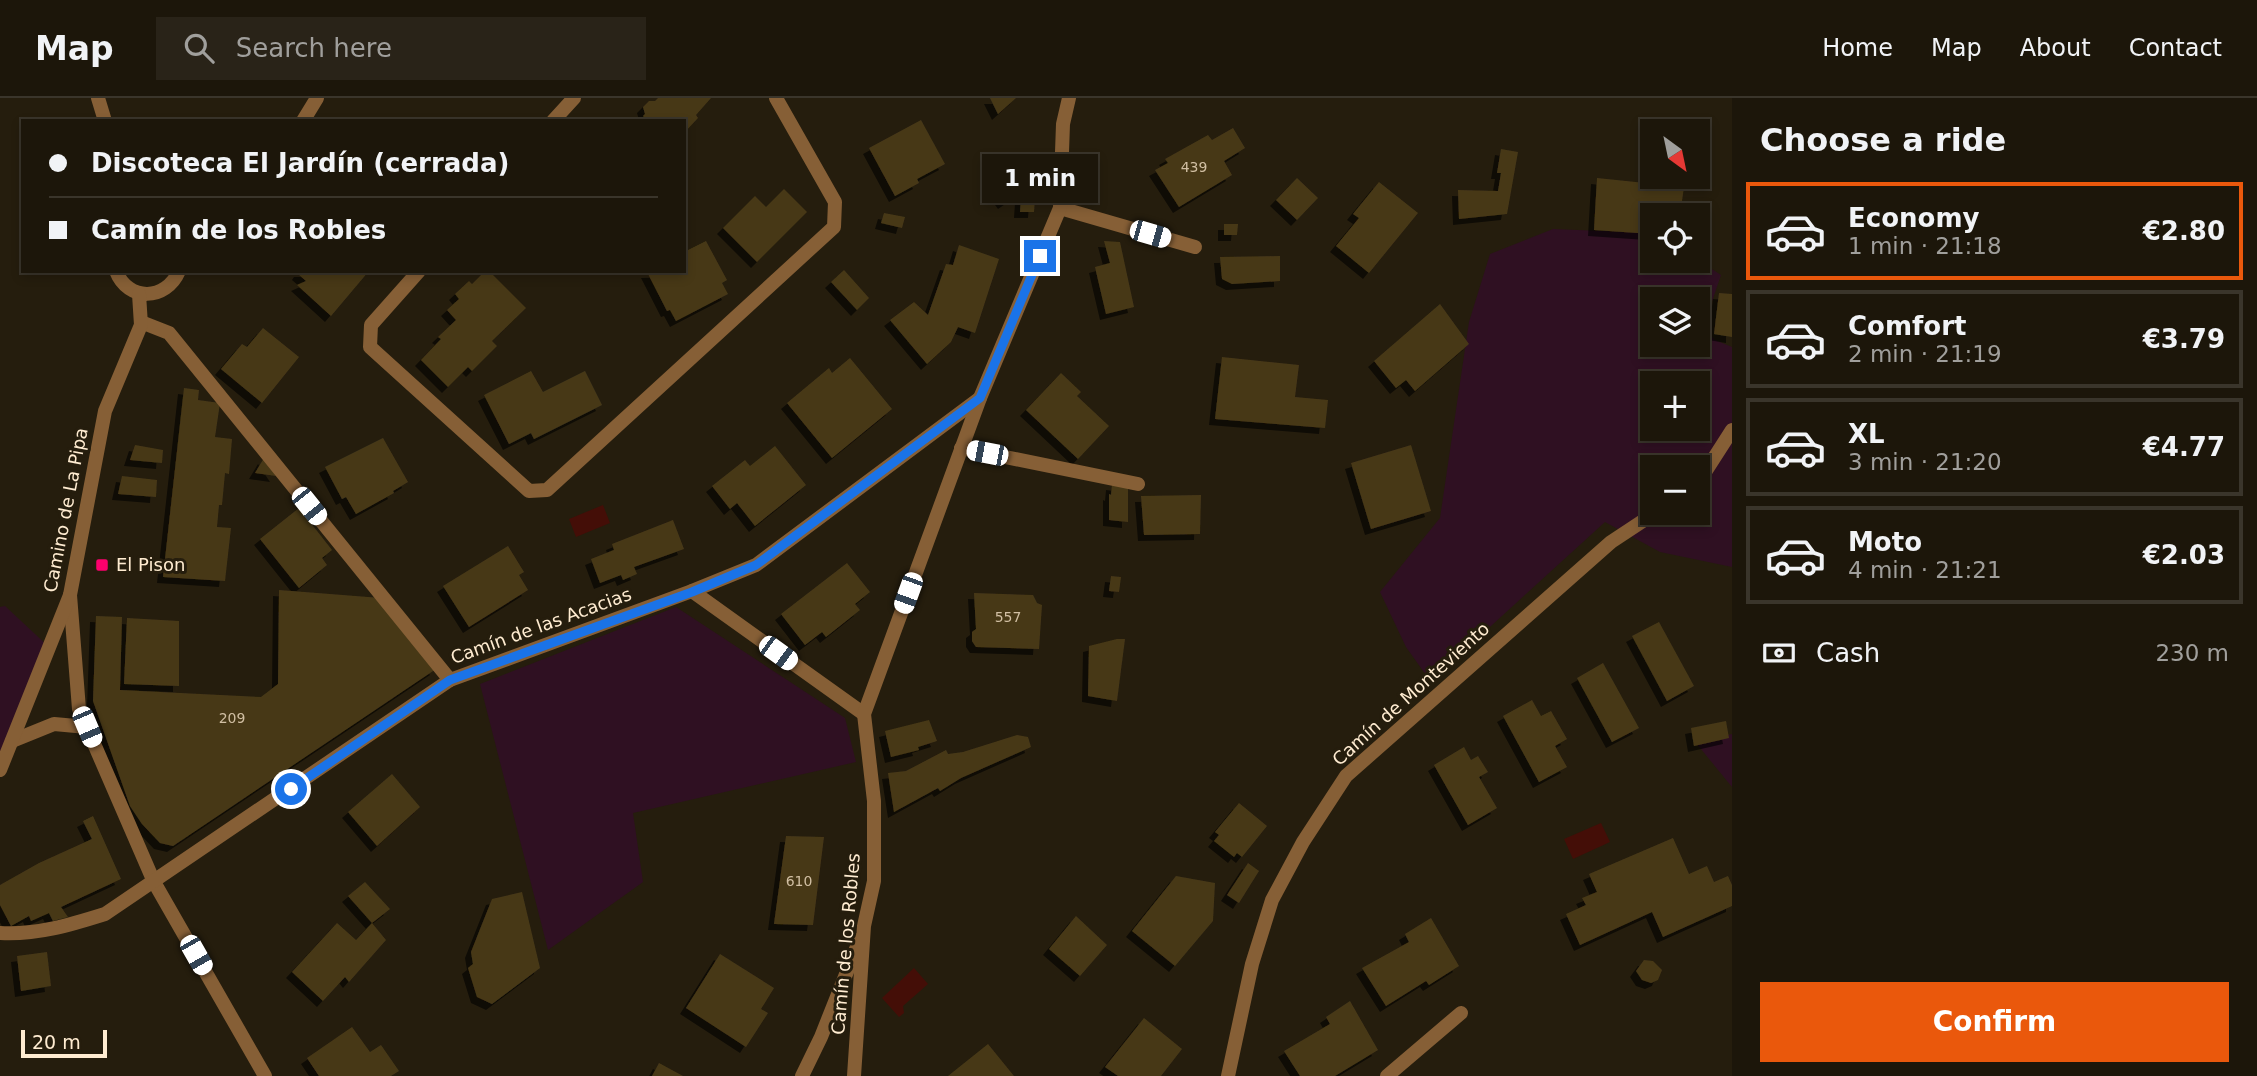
<!DOCTYPE html>
<html lang="en">
<head>
<meta charset="utf-8">
<style>
	:root { --surface:#1c160a; --page:#292318; --text:#f1f3f6; --muted:#a09f9c; --line:#3a352b; --accent:#ea580c }
	body { margin:0; font-family:"DejaVu Sans",sans-serif; background:var(--page); color:var(--text); height:100vh; display:flex; flex-direction:column; font-size:26px; white-space:nowrap }
	* { box-sizing:border-box; margin:0 }
	p { font-size:23px; color:var(--muted) }
	.icon { flex:none; width:38px; height:38px; fill:none; stroke:currentColor; stroke-width:2; stroke-linecap:round; stroke-linejoin:round }
	.map { position:relative; flex:1; overflow:hidden }
	.side { display:flex; flex-direction:column; background:var(--surface); width:525px }
	.side>* { flex:none }
	.top-card { position:absolute; left:21px; top:21px; width:665px; height:154px; border-radius:0px; box-shadow:0 4px 10px #0003,0 0 0 2px var(--line); display:grid; align-content:center; height:154px; padding:0 28px; background:var(--surface) }
	.needle { width:46px; rotate:147deg }
	.tools { position:absolute; left:1640px; top:21px; display:grid; gap:14px }
	.tools a { display:grid; place-items:center; width:70px; height:70px; border-radius:0px; background:var(--surface); box-shadow:0 4px 10px #0003,0 0 0 2px var(--line); font-size:35px }
	.scale { position:absolute; left:21px; bottom:18px; width:86px; box-sizing:border-box; padding-left:7px; border:4px solid #ffecd1; border-top:0; font-size:19px; line-height:24px; white-space:nowrap; color:#ffecd1; -webkit-text-stroke:5px #251d0d; paint-order:stroke }
	.end { position:absolute; width:32px; height:32px; margin:-16px; border:9px solid #1a73e8; background:#fff; box-shadow:0 0 0 4px #fff }
	.from { border-radius:50% }
	.bubble { position:absolute; height:49px; border-radius:0px; background:var(--surface); box-shadow:0 4px 10px #0003,0 0 0 2px var(--line); font-size:23px; font-weight:700; line-height:49px; text-align:center }
	.car { position:absolute; width:21px; height:42px; margin:-21px -10px; border-radius:9px; box-shadow:0 0 5px 2px #0007; background:linear-gradient(#fff 24%,#345 0 40%,#fff 0 76%,#345 0 86%,#fff 0) }
	.top-card b { display:flex; align-items:center; gap:24px; height:66px; font-size:26px }
	.top-card b+b { border-top:2px solid var(--line) }
	.top-card i { width:18px; height:18px; background:var(--text) }
	ul { padding:0; list-style:none }
	li { display:flex; align-items:center; gap:21px; height:98px; margin:0 14px 10px; padding:0 14px; border:4px solid var(--line); border-radius:0px }
	li div { flex:1 }
	li b { display:block; font-size:26px }
	li em { font-style:normal; font-weight:700 }
	li.current { border-color:var(--accent) }
	li>.icon { width:63px; height:63px; stroke-width:1.5 }
	h2 { padding:0 28px; font-size:32px; line-height:84px }
	.pay { display:flex; align-items:center; gap:18px; height:77px; padding:0 28px; font-size:26px }
	.pay p { margin-inline-start:auto }
	.action { display:flex; gap:14px; margin-top:auto; padding:14px 28px }
	.action a { flex:1; height:80px; border-radius:0px; background:var(--accent); color:#fff; font-size:28px; font-weight:700; line-height:80px; text-align:center }
	header { display:flex; align-items:center; gap:42px; box-sizing:border-box; height:98px; padding:0 35px; background:var(--surface); border-bottom:2px solid var(--line) }
	header strong { font-size:33px }
	nav { display:flex; gap:38px; margin-inline-start:auto; font-size:24px }
	.search { width:490px; height:63px; background:var(--page); display:flex; align-items:center; gap:18px; box-sizing:border-box; padding:0 24px; border-radius:0px; color:var(--muted); font-size:26px }
	main { display:flex; flex:1; min-height:0 }
	.map>svg:first-child { display:block }
</style>
</head>
<body>
<header>
<strong>Map</strong>
<div class="search"><svg class="icon" aria-label="search" viewBox="0 0 24 24"><circle cx="10" cy="10" r="6"/><path d="M15 15l6 6"/></svg>Search here</div>
<nav><a>Home</a><a>Map</a><a>About</a><a>Contact</a></nav>
</header>
<main>
<div class="map">
<svg width="1732" height="978" viewBox="0 0 1732 978">
	<defs>
		<filter id="shadow"><feDropShadow dx="-6" dy="6" stdDeviation="0" flood-color="#0009"/></filter>
	</defs>
	<rect width="100%" height="100%" fill="#251d0d"/>
	<g fill="#2f1022" fill-rule="evenodd">
		<path d="M1553,131L1652,135V163L1698,162L1721,177L1703,230L1715,242L1732,249V469L1660,454L1605,424L1480,538L1426,577L1406,549L1380,494L1440,420L1469,224L1490,156ZM1652,201H1698V247H1652ZM1652,285H1698V331H1652ZM1652,369H1698V415H1652Z"/>
		<path d="M5,508L50,550L0,672V509Z"/>
		<path d="M676,509L845,620L856,664L633,715L643,784L548,852L480,586Z"/>
		<path d="M1732,636V689L1696,645Z"/>
	</g>
	<g fill="#440e07">
		<path d="M603,407L610,425L576,439L569,421Z"/>
		<path d="M1601,725L1610,744L1573,761L1564,741Z"/>
		<path d="M914,870L928,886L903,908L904,915L899,919L882,900Z"/>
	</g>
	<g fill="#473819" filter="url(#shadow)">
		<path d="M658,0H711L696,17L698,20L684,35V23H647L643,18L645,16L643,9L649,3H655Z"/>
		<path d="M990,0H1016L998,16Z"/>
		<path d="M921,22L945,66L917,81L919,85L895,98L869,50Z"/>
		<path d="M1233,30L1245,50L1224,63L1232,77L1179,109L1155,72L1168,65L1165,61L1208,37L1212,42Z"/>
		<path d="M1501,51L1518,54L1507,116L1459,121L1458,92L1498,93L1501,75H1497Z"/>
		<path d="M1009,78L1020,94L1004,105L993,90Z"/>
		<path d="M1297,80L1318,100L1297,122L1276,102Z"/>
		<path d="M1597,80L1684,89L1680,117H1652V136L1594,132Z"/>
		<path d="M1379,84L1418,115L1369,175L1336,148L1359,120L1353,116Z"/>
		<path d="M784,91L807,114L757,164L723,130L755,98L766,109Z"/>
		<path d="M1021,99L1035,101L1034,114H1020Z"/>
		<path d="M884,115L905,119L902,130L881,125Z"/>
		<path d="M1224,126H1238L1237,137H1224Z"/>
		<path d="M706,143L727,182L722,185L728,196L676,223L670,212L667,213L647,174L684,173V154Z"/>
		<path d="M1104,143L1120,144L1134,209L1106,216L1095,169L1110,165Z"/>
		<path d="M959,147L999,161L975,235L958,229L951,244L927,266L890,222L914,204L928,217L946,166L953,167Z"/>
		<path d="M1280,158V183L1232,186L1222,181L1220,159Z"/>
		<path d="M844,172L869,200L857,212L831,184Z"/>
		<path d="M300,173H369L331,218L297,187L306,183L298,176Z"/>
		<path d="M485,173H489L526,210L492,243L497,248L472,273L468,269L448,289L421,262L441,241L438,239L456,222L447,212L459,201L455,196L469,183L472,186Z"/>
		<path d="M1719,195L1732,196V239L1714,236Z"/>
		<path d="M1440,206L1469,246L1415,293L1406,282L1396,290L1374,263Z"/>
		<path d="M263,230L299,259L262,305L221,271L242,246L247,249Z"/>
		<path d="M1222,259L1299,267L1295,299L1328,302L1325,330L1215,321Z"/>
		<path d="M850,260L892,311L832,360L787,305L829,270L832,275Z"/>
		<path d="M531,273L543,294L585,273L602,307L534,341L531,335L509,346L484,297Z"/>
		<path d="M1061,275L1081,294L1077,298L1109,328L1078,361L1026,312Z"/>
		<path d="M184,290L199,292L198,302L220,305L215,339L232,341L229,376L225,375L222,407H219L217,429L231,430L225,483L163,479Z"/>
		<path d="M383,340L408,384L393,393L394,395L356,416L346,399L342,401L325,369Z"/>
		<path d="M135,347L163,352L162,365L130,362Z"/>
		<path d="M1411,347L1431,413L1371,431L1351,365Z"/>
		<path d="M775,348L806,387L755,428L737,405L730,411L712,388L745,362L750,368Z"/>
		<path d="M264,360L276,378L255,375Z"/>
		<path d="M122,378L157,382L156,399L118,396Z"/>
		<path d="M1112,386L1128,388V424L1109,422V396L1111,397Z"/>
		<path d="M1201,397L1200,436L1144,437L1141,398Z"/>
		<path d="M299,410L332,452L322,460L327,467L299,490L260,441Z"/>
		<path d="M673,422L684,451L634,469L637,476L623,482L621,477L600,485L591,461L614,452L612,446Z"/>
		<path d="M508,448L524,474L519,477L528,492L469,529L443,488Z"/>
		<path d="M847,465L870,494L855,506L860,512L826,539L822,534L805,547L781,516Z"/>
		<path d="M1111,478L1121,479L1119,494L1109,493Z"/>
		<path d="M279,492L381,500L436,571L173,748L160,745L142,726L130,708L93,603L96,518L122,519L120,592L261,599L278,586Z"/>
		<path d="M974,495L1033,497L1037,505L1042,507L1039,551L976,549L972,543V534L976,531Z"/>
		<path d="M127,520L179,523V588L124,586Z"/>
		<path d="M1659,524L1694,588L1667,603L1632,538Z"/>
		<path d="M1117,541H1125L1117,603L1088,598L1089,548Z"/>
		<path d="M1603,565L1639,630L1612,644L1577,580Z"/>
		<path d="M1532,602L1541,618L1551,613L1567,641L1555,648L1567,669L1539,684L1503,618Z"/>
		<path d="M929,622L937,643L918,649L919,652L891,659L885,633Z"/>
		<path d="M1726,623L1729,640L1694,648L1691,630Z"/>
		<path d="M1017,637L1028,639L1031,649L961,680L940,693L938,690L894,714L888,675L906,673L946,652L948,656L963,654Z"/>
		<path d="M1464,649L1471,662L1478,658L1488,674L1479,679L1497,710L1468,727L1434,667Z"/>
		<path d="M392,676L420,709L377,748L348,714Z"/>
		<path d="M1239,705L1267,728L1242,759L1237,755L1234,759L1214,743L1219,737L1215,734Z"/>
		<path d="M93,718L121,781L61,809L68,819L53,823L49,815L31,823L29,818L11,828L0,807V787L39,765L92,741L83,723Z"/>
		<path d="M786,738L824,739L813,827L774,826Z"/>
		<path d="M1673,740L1689,776L1707,768L1714,784L1728,778L1732,787V808L1663,839L1652,814L1580,847L1566,816L1586,807L1582,800L1597,794L1589,776Z"/>
		<path d="M1248,765L1259,773L1239,805L1227,797Z"/>
		<path d="M1176,778L1215,785L1213,823L1175,868L1132,833Z"/>
		<path d="M365,784L390,811L372,825L348,798Z"/>
		<path d="M522,794L540,870L492,906L477,899L468,870L473,866L471,854L492,801Z"/>
		<path d="M1076,818L1107,847L1080,878L1049,851Z"/>
		<path d="M1431,820L1459,868L1429,887L1426,883L1386,908L1362,870L1409,844L1405,836Z"/>
		<path d="M337,825L356,842L372,825L386,842L349,884L345,879L323,903L292,874Z"/>
		<path d="M47,854L51,888L21,893L17,858Z"/>
		<path d="M720,856L774,890L761,911L768,915L746,949L686,910Z"/>
		<path d="M1644,862L1653,863L1662,872L1658,882L1651,885L1642,882L1636,873Z"/>
		<path d="M1350,903L1378,952L1335,978H1300L1284,953L1330,926L1326,919Z"/>
		<path d="M1144,920L1182,951L1161,978H1118L1105,969Z"/>
		<path d="M352,929L370,954L381,947L399,973L391,978H319L307,960Z"/>
		<path d="M988,946L1014,978H948Z"/>
		<path d="M659,965L683,978H652Z"/>
	</g>
	<g fill="none" stroke-linecap="round" stroke-linejoin="round">
		<g stroke="#865f36" stroke-width="14">
			<path d="M553,23L574,0"/>
			<path d="M419,173L371,227L370,249L529,393L547,392L834,129L835,104L776,0"/>
			<path d="M961,350L1138,386"/>
			<path d="M1387,978L1461,915"/>
		</g>
		<g stroke="#865f36" stroke-width="14">
			<path d="M98,0L105,23"/>
			<path d="M303,23L317,0"/>
			<path d="M1060,110L1195,149"/>
			<path d="M116,173C128,204 166,203 179,173"/>
			<path d="M141,224L169,235L450,582"/>
			<path d="M1698,385L1732,332"/>
			<path d="M692,493L864,616"/>
			<path d="M70,497L79,611L154,784L265,978"/>
			<path d="M12,643L54,626L87,629"/>
			<path d="M0,672L70,497L105,313L141,227L139,196"/>
			<path d="M0,835C37,837 70,827 105,816L450,582L692,493L756,467L980,300"/>
			<path d="M802,978L821,939L860,841"/>
			<path d="M854,978L864,828L874,783V703L864,616L980,300L1060,110L1063,26L1069,0"/>
			<path d="M1228,978L1252,866L1272,802L1303,744L1346,678L1611,444L1655,415"/>
		</g>
	</g>
	<g fill="none" stroke-linecap="round" stroke-linejoin="round">
		<path stroke="#1a73e8" stroke-width="9" d="M291,691L450,582L692,494L756,467L980,300L1040,158"/>
	</g>
	<rect fill="#fc006d" stroke="#251d0d" stroke-width="2.5" x="95" y="460" width="14" height="14" rx="3.5"/>
	<g text-anchor="middle" stroke-width="6" stroke-linejoin="round" paint-order="stroke">
		<g font-size="14" fill="#d1bfa3">
			<text x="1194" y="74">439</text>
			<text x="1008" y="524">557</text>
			<text x="232" y="625">209</text>
			<text x="799" y="788">610</text>
		</g>
		<g font-size="18" fill="#ffecd1" stroke="#251d0d">
			<text transform="translate(66 412) rotate(-79)" y="6">Camino de La Pipa</text>
			<text transform="translate(541 528) rotate(-20)" y="6">Camín de las Acacias</text>
			<text transform="translate(1411 596) rotate(-42)" y="6">Camín de Monteviento</text>
			<text transform="translate(846 846) rotate(-85)" y="6">Camín de los Robles</text>
		</g>
		<g font-size="18" fill="#ffecd1" stroke="#251d0d" text-anchor="start">
			<text x="116" y="473">El Pison</text>
		</g>
	</g>
</svg>
<div class="tools">
<a><svg class="needle" viewBox="-14 -14 28 28"><path d="M0-13l5 13h-10z" fill="#e53935"/><path d="M0 13l5-13h-10z" fill="#a09f9c"/></svg></a>
<a><svg class="icon" aria-label="locate" viewBox="0 0 24 24"><circle cx="12" cy="12" r="6"/><path d="M12 2v4M12 18v4M2 12h4M18 12h4"/></svg></a>
<a><svg class="icon" aria-label="layers" viewBox="0 0 24 24"><path d="M12 4l9 5-9 5-9-5zM3 14l9 5 9-5"/></svg></a>
<a>+</a>
<a>−</a>
</div>
<div class="scale">20 m</div>
<i class="end from" style="left:291px;top:691px"></i>
<i class="end" style="left:1040px;top:158px"></i>
<div class="bubble" style="left:982px;top:56px;width:116px">1 min</div>
<i class="car" style="left:1150px;top:136px;rotate:106deg"></i>
<i class="car" style="left:987px;top:355px;rotate:281deg"></i>
<i class="car" style="left:309px;top:408px;rotate:141deg"></i>
<i class="car" style="left:908px;top:495px;rotate:200deg"></i>
<i class="car" style="left:778px;top:555px;rotate:126deg"></i>
<i class="car" style="left:87px;top:629px;rotate:157deg"></i>
<i class="car" style="left:196px;top:857px;rotate:150deg"></i>
<div class="top-card">
<b><i class="from"></i>Discoteca El Jardín (cerrada)</b>
<b><i></i>Camín de los Robles</b>
</div>
</div>
<section class="side">
<h2>Choose a ride</h2>
<ul>
<li class="current"><svg class="icon" aria-label="car" viewBox="0 0 24 24"><path d="M5 17H2v-5l4-1 3-4h7l3 4 3 1v5h-3M9 17h6M6 11h13"/><circle cx="7" cy="17" r="2"/><circle cx="17" cy="17" r="2"/></svg><div><b>Economy</b><p>1 min · 21:18</p></div><em>€2.80</em></li>
<li><svg class="icon" aria-label="car" viewBox="0 0 24 24"><path d="M5 17H2v-5l4-1 3-4h7l3 4 3 1v5h-3M9 17h6M6 11h13"/><circle cx="7" cy="17" r="2"/><circle cx="17" cy="17" r="2"/></svg><div><b>Comfort</b><p>2 min · 21:19</p></div><em>€3.79</em></li>
<li><svg class="icon" aria-label="car" viewBox="0 0 24 24"><path d="M5 17H2v-5l4-1 3-4h7l3 4 3 1v5h-3M9 17h6M6 11h13"/><circle cx="7" cy="17" r="2"/><circle cx="17" cy="17" r="2"/></svg><div><b>XL</b><p>3 min · 21:20</p></div><em>€4.77</em></li>
<li><svg class="icon" aria-label="car" viewBox="0 0 24 24"><path d="M5 17H2v-5l4-1 3-4h7l3 4 3 1v5h-3M9 17h6M6 11h13"/><circle cx="7" cy="17" r="2"/><circle cx="17" cy="17" r="2"/></svg><div><b>Moto</b><p>4 min · 21:21</p></div><em>€2.03</em></li>
</ul>
<div class="pay"><svg class="icon" aria-label="cash" viewBox="0 0 24 24"><path d="M3 7h18v10H3z"/><circle cx="12" cy="12" r="2"/></svg>Cash<p>230 m</p></div>
<div class="action"><a>Confirm</a></div>
</section>
</main>
</body>
</html>
